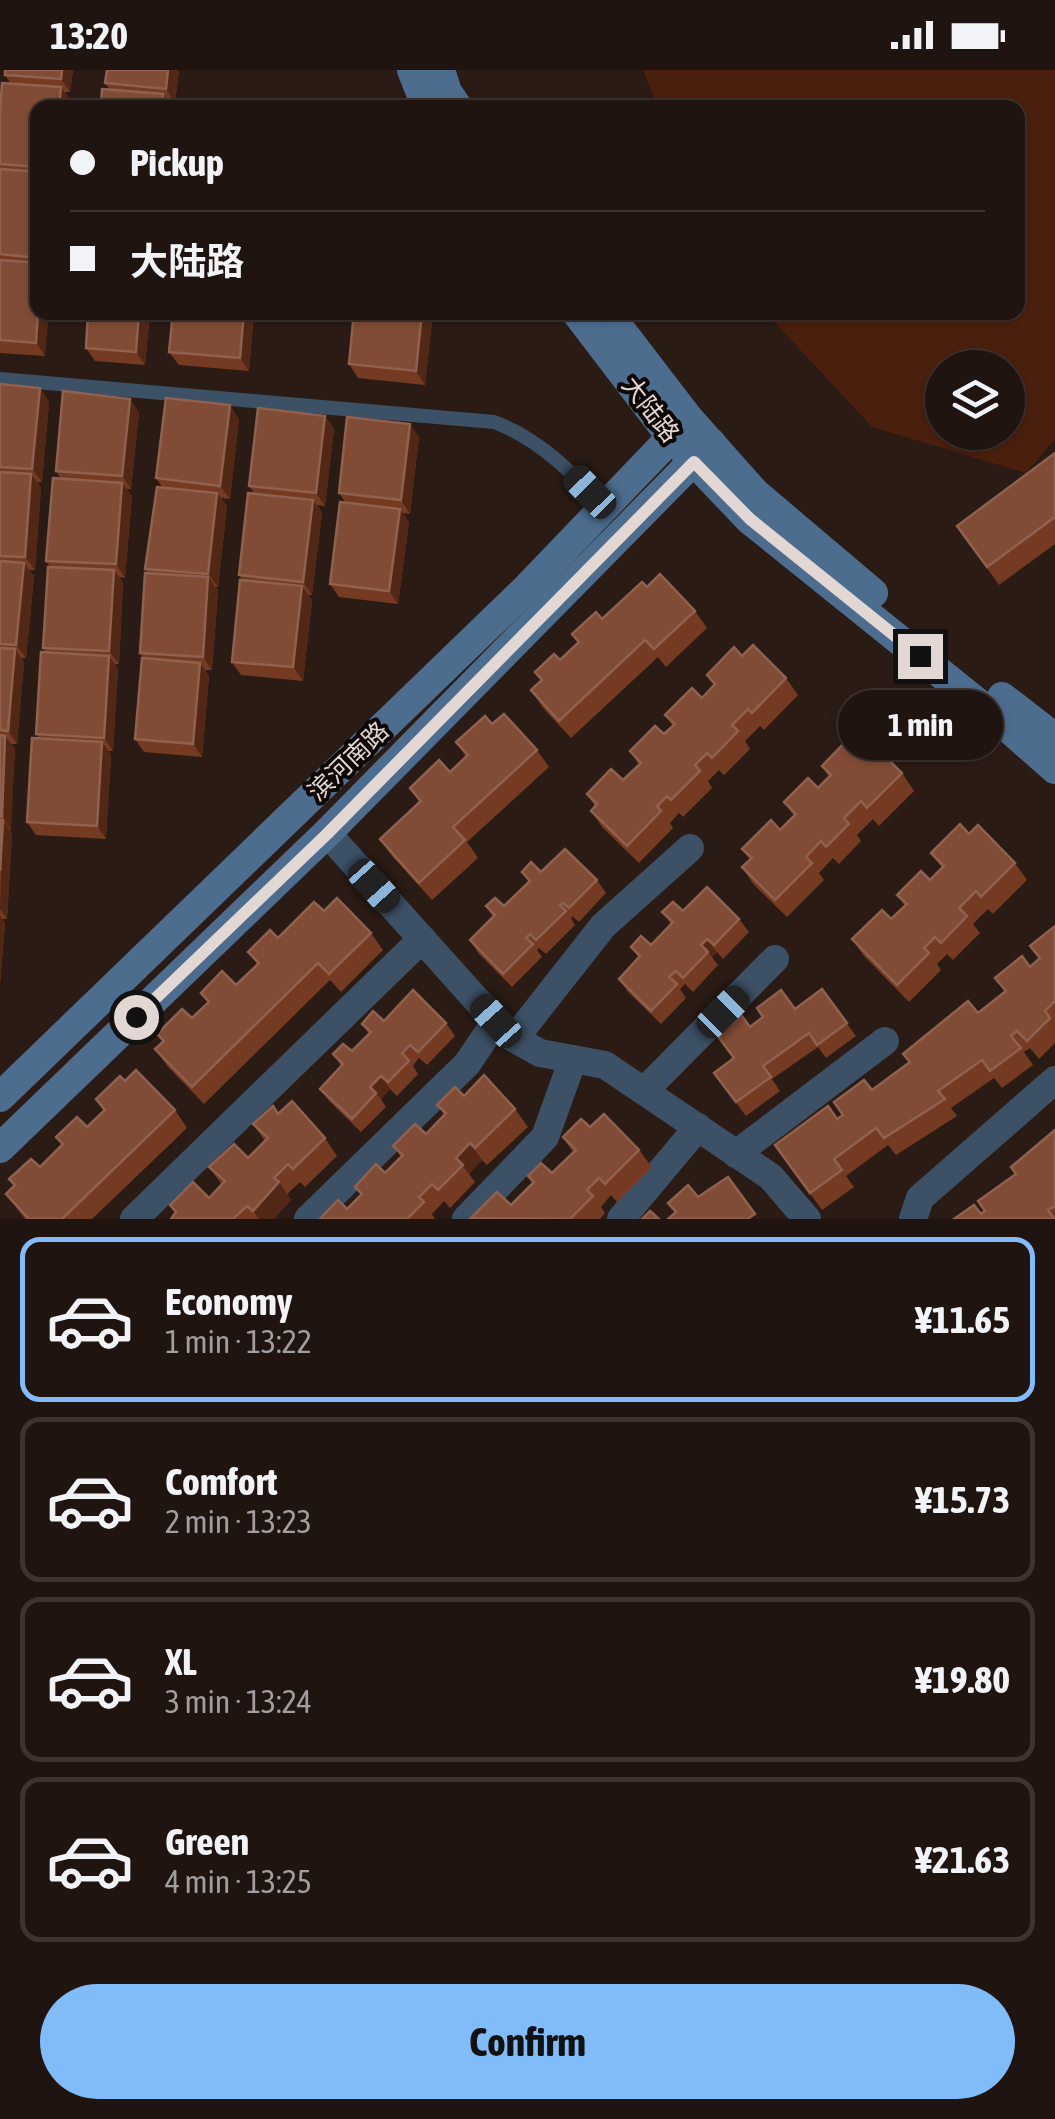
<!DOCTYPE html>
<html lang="en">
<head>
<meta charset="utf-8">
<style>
	:root { --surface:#201410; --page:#281d19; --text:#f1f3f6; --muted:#a29e9f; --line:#3d3330; --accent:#81bcfa }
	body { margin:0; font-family:"Asap Condensed","Noto Sans SC",sans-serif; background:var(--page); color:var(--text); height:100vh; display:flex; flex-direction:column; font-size:38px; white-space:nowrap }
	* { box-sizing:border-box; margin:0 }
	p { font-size:32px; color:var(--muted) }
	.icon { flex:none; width:55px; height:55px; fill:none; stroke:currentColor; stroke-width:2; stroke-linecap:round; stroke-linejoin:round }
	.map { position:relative; height:1149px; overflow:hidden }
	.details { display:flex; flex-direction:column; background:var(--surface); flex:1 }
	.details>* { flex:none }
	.hud { position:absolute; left:30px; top:30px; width:995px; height:220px; border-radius:20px; box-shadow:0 2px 8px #0004,0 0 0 2px var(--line); display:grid; align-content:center; height:220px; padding:0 40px; background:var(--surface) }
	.tools { position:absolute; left:925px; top:280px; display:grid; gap:20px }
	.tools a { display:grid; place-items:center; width:100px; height:100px; border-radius:50%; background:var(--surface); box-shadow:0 2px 8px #0004,0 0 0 2px var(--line); font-size:50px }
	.end { position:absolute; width:45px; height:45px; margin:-22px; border:12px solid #e2d7d3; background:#111; box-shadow:0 0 0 5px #111 }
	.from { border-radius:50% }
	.bubble { position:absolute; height:70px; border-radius:35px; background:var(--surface); box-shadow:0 2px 8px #0004,0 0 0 2px var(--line); font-size:32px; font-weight:700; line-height:70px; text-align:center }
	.car { position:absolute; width:30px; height:60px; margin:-30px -15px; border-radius:12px; box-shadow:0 0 8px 2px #0007; background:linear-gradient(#222 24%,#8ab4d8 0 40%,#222 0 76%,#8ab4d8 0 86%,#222 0) }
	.hud b { display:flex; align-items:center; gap:35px; height:95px; font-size:38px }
	.hud b+b { border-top:2px solid var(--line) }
	.hud i { width:25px; height:25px; background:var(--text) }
	ul { padding:18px 0 0; list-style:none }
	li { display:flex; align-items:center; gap:30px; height:165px; margin:0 20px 15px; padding:0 20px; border:5px solid var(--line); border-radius:20px }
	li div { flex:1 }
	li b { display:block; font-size:38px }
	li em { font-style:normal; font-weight:700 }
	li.active { border-color:var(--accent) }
	li>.icon { width:90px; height:90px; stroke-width:1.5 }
	.button { display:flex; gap:20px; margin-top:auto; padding:20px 40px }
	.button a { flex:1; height:115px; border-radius:60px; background:var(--accent); color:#111; font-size:40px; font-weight:700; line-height:115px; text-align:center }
	.status { display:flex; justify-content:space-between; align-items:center; height:70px; padding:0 50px; background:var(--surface); direction:ltr }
	.status svg { height:28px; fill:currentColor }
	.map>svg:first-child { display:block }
</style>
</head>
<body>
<div class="status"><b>13:20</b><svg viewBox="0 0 49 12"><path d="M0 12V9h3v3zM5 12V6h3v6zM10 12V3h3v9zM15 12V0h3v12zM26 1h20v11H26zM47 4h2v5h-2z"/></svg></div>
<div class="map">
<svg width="1055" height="1149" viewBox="0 0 1055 1149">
	<rect width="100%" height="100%" fill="#2a1b15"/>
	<path fill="#4b1f0d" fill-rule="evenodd" d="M643,0H1055V369L1026,403L872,357L766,243L1018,242V38L658,37ZM942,298H1008V362H942Z"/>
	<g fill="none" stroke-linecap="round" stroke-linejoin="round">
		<path stroke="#3d5166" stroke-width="14" d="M0,309L494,352C540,369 572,403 606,439"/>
		<g stroke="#3d5166" stroke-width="28">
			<path d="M327,763L508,965L540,983L605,995L771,1107L807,1149"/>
			<path d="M515,968L603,856L690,778"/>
			<path d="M644,1021L775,889"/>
			<path d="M736,1084L885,971"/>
			<path d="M134,1149L422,869"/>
			<path d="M308,1149L467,994L496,951"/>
			<path d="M466,1149L545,1067L573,989"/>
			<path d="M621,1149L698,1057"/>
			<path d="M913,1149L920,1128L1055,1010"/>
		</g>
		<g stroke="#4d6d8f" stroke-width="30">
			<path d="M412,0L427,38"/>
			<path d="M440,0L447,22L458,38"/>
			<path d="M576,242L672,368L749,449L1005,655L1055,699"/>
			<path d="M607,242L689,349L755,423L873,523"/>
			<path d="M1002,627L1055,668"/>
			<path d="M0,1027L527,518L689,349"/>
			<path d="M0,1078L327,763L711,373"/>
		</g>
	</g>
	<g fill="#753b22">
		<path d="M73,0L70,22H65L70,30L38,38V242L45,286L0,283V42L11,14L5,5Z"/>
		<path d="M107,0H179L175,33L168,32L172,38L110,20L105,13Z"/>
		<path d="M88,242H150L145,295L95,291L86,278Z"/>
		<path d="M254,242L249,301L179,295L169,282Z"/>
		<path d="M354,242H433L425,315L358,308L349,294Z"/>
		<path d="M0,314L40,318L49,332L42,412H37L41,417L35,500H29L34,506L26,588H21L24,592L17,674H11L15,679L10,761L12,764L7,849H2L5,853L0,914Z"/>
		<path d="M130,329L139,343L131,419H126L132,426L125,508L119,507L123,513L119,594H115L118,599L113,681H108L111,685L106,769L36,765L27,752L39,668L36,664L46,582L43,578L50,497L46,491L61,409L56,401Z"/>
		<path d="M325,346L334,359L325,436L317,435L322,443L312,525H308L312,530L303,611L241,605L232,592L243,511L239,505L254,423L249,416Z"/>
		<path d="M239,349L230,429L221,428L227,436L218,517H216L218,520L212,600H205L209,606L202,687L144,682L135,669L143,588L140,583L148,503L145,499L163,418L156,408Z"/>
		<path d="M419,367L410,444L402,443L409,452L398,534L339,527L330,514L345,432L339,423Z"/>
		<path d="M1055,383V474L999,515L957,456Z"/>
		<path d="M647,517L695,541L707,558L666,597L658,587L571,668L543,638L531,620L541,611L535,602L560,590L578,573L572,564L602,549Z"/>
		<path d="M742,586L786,608L798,625L764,660L760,656L745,671L750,679L724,705L719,700L708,711L712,718L683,747L679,743L670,753L673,758L639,793L603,758L591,741L595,736L587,724L623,710L639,695L630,681L664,664L673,656L665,645L702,628L714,615L707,605Z"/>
		<path d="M492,654L537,680L549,697L467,772L478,788L432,830L392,786L380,769L419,732L410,718L450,702L466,687L456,672Z"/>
		<path d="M857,672L902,703L914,721L879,756L873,749L857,765L861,771L839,794L833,788L819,803L824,810L787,847L754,815L742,797L750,790L742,779L780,760L794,746L784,732L818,718L829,707L822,696Z"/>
		<path d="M969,764L1015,793L1027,810L993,844L988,839L973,854L980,863L953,890L947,884L937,894L941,900L909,932L864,886L852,869L891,849L905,836L897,825L930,810L942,798L931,783Z"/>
		<path d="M522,802H541L597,810L606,823L579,852L572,846L571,848L575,855L546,884L539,878L537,880L542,887L512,917L479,884L470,870L493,847L486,836H504L529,812Z"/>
		<path d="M324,841L371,863L383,880L341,922L330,910L204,1034L168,997L155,979L163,972L157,964L192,948L208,933L201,923L236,915L257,894L248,882L278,868Z"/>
		<path d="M683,841L739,849L749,862L723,889L717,882L712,887L718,895L693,922L685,914L680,919L686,928L661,954L628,922L619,909L639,888L631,877L651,875L671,854L662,842Z"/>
		<path d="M1055,856V973L1039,989L1030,978L1024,982L1033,995L1002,1018L994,1008L951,1038L957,1046L896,1085L888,1075L846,1106L854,1117L822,1140L775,1075L837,1049L872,1020L978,943L1005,921L995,908L1030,897L1039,889L1030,876Z"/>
		<path d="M822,919L856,966L826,988L818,977L772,1009L780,1021L746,1046L714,1003L734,988L750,957L795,939Z"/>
		<path d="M384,951L446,953L455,966L427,995L419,988L413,996L418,1004L397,1026L390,1019L381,1029L386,1037L361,1062L330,1032L320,1019L341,996L333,984L352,981L369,964L362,954Z"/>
		<path d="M125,1011L175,1040L187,1058L92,1149H25L6,1124L14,1116L9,1109L40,1097L62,1075L56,1067L87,1057L104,1041L96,1029Z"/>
		<path d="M464,1026L515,1039L528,1057L487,1095L482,1090L469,1104L475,1112L450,1138L444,1131L432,1144L435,1149H320L347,1139L361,1125L355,1117L385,1103L401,1087L393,1076L426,1064L444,1045L437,1035Z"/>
		<path d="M278,1044L325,1068L337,1086L305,1117L300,1112L287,1124L291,1130L274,1149H171L176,1143L170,1135L209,1128L222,1115L209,1097L248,1088L265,1071L253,1054Z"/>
		<path d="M590,1057L639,1080L652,1097L617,1132L611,1125L601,1137L605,1143L600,1149H472L511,1135L532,1113L528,1106L552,1103L573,1082L563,1067Z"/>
		<path d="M1055,1060V1149L981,1144L985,1141Z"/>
	</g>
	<g fill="#522715">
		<path d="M62,0H73L70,22L61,9Z"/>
		<path d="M168,0H179L175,33L166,19Z"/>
		<path d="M61,17L70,30V38H59Z"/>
		<path d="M163,24L172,38H162Z"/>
		<path d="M38,242H49L45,286L36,273Z"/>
		<path d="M139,242H150L145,295L136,282Z"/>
		<path d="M244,242H254L249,301L240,288Z"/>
		<path d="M422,242H433L425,315L416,301Z"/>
		<path d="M40,318L49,332L42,412L32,399Z"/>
		<path d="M130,329L139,343L131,419L122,406Z"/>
		<path d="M230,335L239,349L230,429L220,416Z"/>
		<path d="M325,346L334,359L325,436L316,423Z"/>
		<path d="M410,354L419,367L410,444L401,430Z"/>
		<path d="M31,404L41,417L35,500L25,487Z"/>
		<path d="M122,413L132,426L125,508L116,494Z"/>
		<path d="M217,423L227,436L218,517L208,504Z"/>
		<path d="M313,430L322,443L312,525L303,512Z"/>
		<path d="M400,439L409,452L398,534L389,521Z"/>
		<path d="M24,493L34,506L26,588L16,575Z"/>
		<path d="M114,500L123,513L119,594L109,581Z"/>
		<path d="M208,507L218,520L212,600L203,587Z"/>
		<path d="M302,516L312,530L303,611L293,597Z"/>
		<path d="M15,579L24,592L17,674L8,661Z"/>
		<path d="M109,586L118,599L113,681L104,668Z"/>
		<path d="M200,593L209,606L202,687L193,674Z"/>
		<path d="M5,666L15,679L11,761L2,747Z"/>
		<path d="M102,672L111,685L106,769L97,756Z"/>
		<path d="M3,750L12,764L7,849L0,839Z"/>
		<path d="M0,846L5,853L0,914Z"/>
		<path d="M707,869L717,882L712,887L701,875Z"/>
		<path d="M381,1006L390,1019L381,1029L370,1017Z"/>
		<path d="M470,1073L482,1090L469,1104L456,1088Z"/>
		<path d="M279,1112L291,1130L274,1149H259L253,1141Z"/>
	</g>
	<g fill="#814c35" stroke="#90614e" stroke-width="2.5">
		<path d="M5,0H62L61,9L5,5Z"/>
		<path d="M107,0H168L166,19L105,13Z"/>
		<path d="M2,13L61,17L59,38H38V97L0,94V42Z"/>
		<path d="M102,19L163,24L162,38H101Z"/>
		<path d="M0,99L38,102V188L0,184Z"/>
		<path d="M0,190L38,193V242L36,273L0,270Z"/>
		<path d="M88,242H139L136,282L86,278Z"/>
		<path d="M173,242H244L240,288L169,282Z"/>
		<path d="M354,242H422L416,301L349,294Z"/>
		<path d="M0,314L40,318L32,399L0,397Z"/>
		<path d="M63,321L130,329L122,406L56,401Z"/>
		<path d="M166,328L230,335L220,416L156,408Z"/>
		<path d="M258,338L325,346L316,423L249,416Z"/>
		<path d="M347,347L410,354L401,430L339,423Z"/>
		<path d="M1055,383V447L987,497L957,456Z"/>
		<path d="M0,402L31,404L25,487L0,486Z"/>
		<path d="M53,408L122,413L116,494L46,491Z"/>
		<path d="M157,417L217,423L208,504L145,499Z"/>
		<path d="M248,423L313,430L303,512L239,505Z"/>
		<path d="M340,432L400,439L389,521L330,514Z"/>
		<path d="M0,491L24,493L16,575L0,574Z"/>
		<path d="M48,497L114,500L109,581L43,578Z"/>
		<path d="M145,503L208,507L203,587L140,583Z"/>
		<path d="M660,504L695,541L654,579L645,570L559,651L531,620L542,610L535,602L554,584L560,590L579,572L572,564L596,542L602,549L642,512L647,517Z"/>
		<path d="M240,510L302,516L293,597L232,592Z"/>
		<path d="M753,575L786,608L752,643L748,639L732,655L738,661L712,688L707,683L695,695L700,701L671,730L667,726L657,736L661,741L627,776L591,741L597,734L587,724L611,699L623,710L641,693L630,681L655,656L664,664L675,654L665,645L692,618L702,628L715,614L707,605L734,577L742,586Z"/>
		<path d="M0,578L15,579L8,661L0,660Z"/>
		<path d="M41,582L109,586L104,668L36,664Z"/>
		<path d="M142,588L200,593L193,674L135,669Z"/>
		<path d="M504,644L537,680L453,757L465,770L419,813L380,769L421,731L410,718L439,690L450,702L468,685L456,672L485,646L492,654Z"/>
		<path d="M0,665L5,666L2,747H0Z"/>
		<path d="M851,666L857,672L864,666L902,703L867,738L861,731L844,748L849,754L826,777L821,771L806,787L812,793L775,830L742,797L752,788L742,779L771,750L780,760L796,744L784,732L808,708L818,718L831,705L822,696Z"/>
		<path d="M32,668L102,672L97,756L27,752Z"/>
		<path d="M0,750H3L0,801Z"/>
		<path d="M960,754L969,764L978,755L1015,793L981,827L976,821L959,838L967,846L941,873L935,867L924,878L929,883L897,915L852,869L882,840L891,849L907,834L897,825L921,801L930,810L944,796L931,783Z"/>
		<path d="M565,779L597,810L569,838L563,833L560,835L566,841L536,870L530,864L526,868L533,874L503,904L470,870L495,845L486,836L495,828L504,836L530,811L522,802L531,792L541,802Z"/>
		<path d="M707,817L739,849L714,875L707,869L701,875L708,882L683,908L676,901L669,907L677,914L651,941L619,909L640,886L631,877L641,866L651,875L673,852L662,842L673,832L683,841Z"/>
		<path d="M337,828L371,863L329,904L318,893L192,1017L155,979L164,971L157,964L182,939L192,948L209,932L201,923L222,901L236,915L259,893L248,882L270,860L278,868L314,832L324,841Z"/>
		<path d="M1055,856V931L1045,941L1050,948L1027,971L1017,961L1011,966L1021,978L990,1001L982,990L938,1021L945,1029L884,1068L876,1058L834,1089L842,1100L810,1123L775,1075L828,1036L837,1049L843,1045L834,1032L864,1010L872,1020L910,992L903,984L968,931L978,943L1006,921L995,908L1022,886L1030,897L1040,888L1030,876Z"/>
		<path d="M822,919L847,953L817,975L809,963L763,996L771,1007L736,1032L714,1003L734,988L717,965L742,946L750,957L763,947L757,938L781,920L795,939Z"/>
		<path d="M413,920L446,953L418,982L410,975L402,983L409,991L388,1012L381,1006L370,1017L376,1023L352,1049L320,1019L343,994L333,984L343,974L352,981L371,962L362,954L373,941L384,951Z"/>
		<path d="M136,1000L175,1040L62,1149H29L6,1124L15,1115L9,1109L31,1089L40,1097L63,1074L56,1067L77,1047L87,1057L105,1040L96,1029L120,1006L125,1011Z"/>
		<path d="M484,1005L515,1039L475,1078L470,1073L456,1088L463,1095L438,1120L432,1114L419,1127L424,1132L407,1149H320L338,1130L347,1139L362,1124L355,1117L376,1094L385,1103L403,1085L393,1076L415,1054L426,1064L446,1043L437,1035L455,1017L464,1026Z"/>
		<path d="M292,1031L325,1068L293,1099L288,1094L274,1108L279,1112L253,1141L247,1136L233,1149H171L176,1142L170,1135L193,1112L209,1128L225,1111L209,1097L234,1074L248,1088L268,1068L253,1054L273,1036L278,1044Z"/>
		<path d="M604,1044L639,1080L605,1114L599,1108L587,1120L593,1126L570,1149L471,1148L497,1122L511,1135L534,1112L528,1106L541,1093L552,1103L576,1080L563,1067L581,1049L590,1057Z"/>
		<path d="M1055,1060V1136L1048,1140L1054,1149H954L974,1135L981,1144L985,1141L978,1131L1016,1104L1011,1097Z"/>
		<path d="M728,1107L755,1144L747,1149H668L676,1142L668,1133L688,1115L698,1127Z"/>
		<path d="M650,1141L659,1149H642Z"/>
	</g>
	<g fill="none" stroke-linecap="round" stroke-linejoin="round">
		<path stroke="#e2d7d3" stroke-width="12" d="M136,947L327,764L694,392L750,449L920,586"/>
	</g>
	<g text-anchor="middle" stroke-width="8" stroke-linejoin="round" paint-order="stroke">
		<g font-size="25" fill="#e2d7d3" stroke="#0d0705">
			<text transform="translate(651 339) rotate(52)" y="9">大陆路</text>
			<text transform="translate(348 691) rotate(-44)" y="9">滨河南路</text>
		</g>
	</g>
</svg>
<div class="tools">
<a><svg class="icon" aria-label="layers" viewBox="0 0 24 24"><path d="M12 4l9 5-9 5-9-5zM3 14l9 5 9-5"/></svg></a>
</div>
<i class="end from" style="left:136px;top:947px"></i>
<i class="end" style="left:920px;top:586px"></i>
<div class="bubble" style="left:838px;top:620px;width:165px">1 min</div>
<i class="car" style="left:590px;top:422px;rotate:316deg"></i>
<i class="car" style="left:374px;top:816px;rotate:138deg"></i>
<i class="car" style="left:723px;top:942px;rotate:45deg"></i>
<i class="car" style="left:496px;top:951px;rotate:318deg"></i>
<div class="hud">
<b><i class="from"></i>Pickup</b>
<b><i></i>大陆路</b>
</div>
</div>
<section class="details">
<ul>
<li class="active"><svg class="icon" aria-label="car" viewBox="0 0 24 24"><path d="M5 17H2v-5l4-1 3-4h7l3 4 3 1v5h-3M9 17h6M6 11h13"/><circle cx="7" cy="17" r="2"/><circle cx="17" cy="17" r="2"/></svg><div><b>Economy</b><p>1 min · 13:22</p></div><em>¥11.65</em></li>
<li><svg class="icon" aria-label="car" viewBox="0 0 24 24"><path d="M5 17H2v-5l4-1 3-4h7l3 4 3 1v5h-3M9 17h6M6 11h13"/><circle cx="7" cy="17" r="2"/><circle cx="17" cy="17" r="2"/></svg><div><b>Comfort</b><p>2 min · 13:23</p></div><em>¥15.73</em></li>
<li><svg class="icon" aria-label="car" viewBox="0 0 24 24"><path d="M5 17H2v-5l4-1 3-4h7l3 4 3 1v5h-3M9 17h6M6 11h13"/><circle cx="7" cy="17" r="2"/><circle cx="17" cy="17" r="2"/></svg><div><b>XL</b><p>3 min · 13:24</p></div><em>¥19.80</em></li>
<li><svg class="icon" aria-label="car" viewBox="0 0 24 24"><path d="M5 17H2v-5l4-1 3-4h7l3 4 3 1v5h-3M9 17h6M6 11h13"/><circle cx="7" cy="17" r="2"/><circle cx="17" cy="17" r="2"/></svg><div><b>Green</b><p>4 min · 13:25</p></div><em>¥21.63</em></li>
</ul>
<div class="button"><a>Confirm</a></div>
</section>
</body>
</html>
